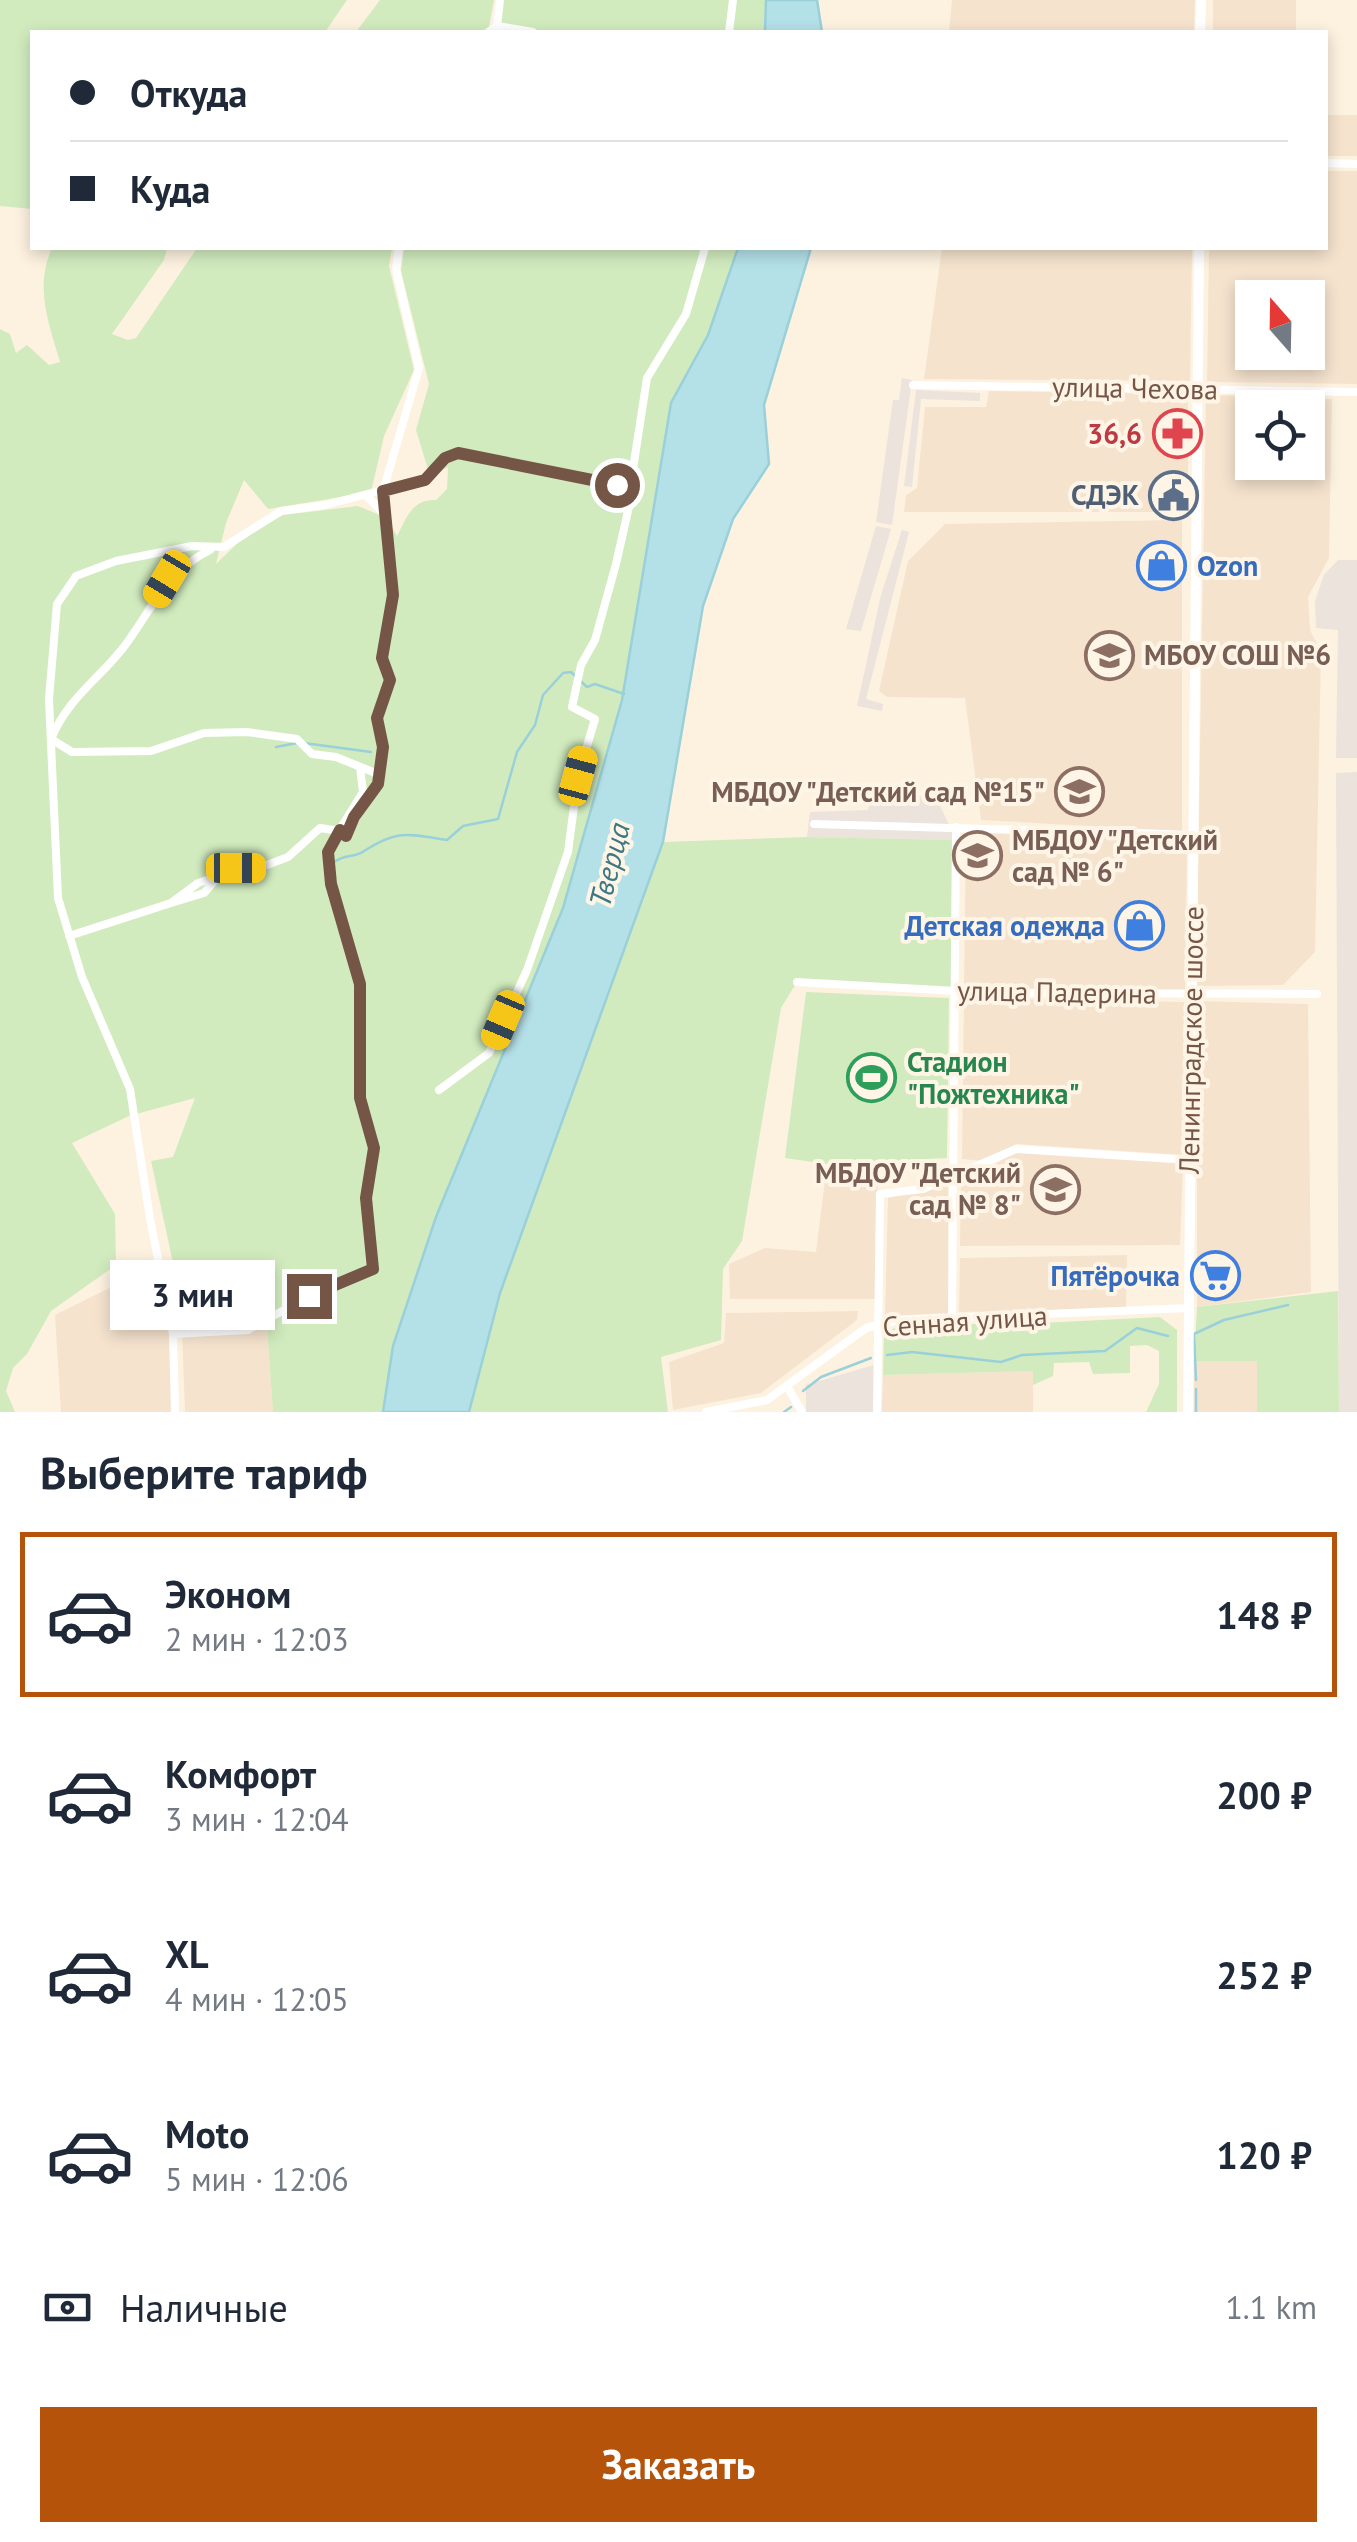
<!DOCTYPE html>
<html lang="ru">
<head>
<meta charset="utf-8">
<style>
	:root { --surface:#fff; --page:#f6f6f7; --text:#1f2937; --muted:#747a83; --line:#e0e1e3; --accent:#b45309 }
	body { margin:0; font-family:"PT Sans",sans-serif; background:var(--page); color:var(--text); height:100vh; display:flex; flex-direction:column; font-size:38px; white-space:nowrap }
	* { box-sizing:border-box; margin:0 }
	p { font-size:32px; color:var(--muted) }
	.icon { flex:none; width:55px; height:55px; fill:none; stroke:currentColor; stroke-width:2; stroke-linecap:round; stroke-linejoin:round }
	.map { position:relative; height:1412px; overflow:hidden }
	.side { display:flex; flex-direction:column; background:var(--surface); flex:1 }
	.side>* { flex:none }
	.hud { position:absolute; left:30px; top:30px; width:1298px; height:220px; border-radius:0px; box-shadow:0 5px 15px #0003; display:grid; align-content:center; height:220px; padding:0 40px; background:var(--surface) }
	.needle { width:65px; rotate:340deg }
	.fabs { position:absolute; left:1235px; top:280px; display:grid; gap:20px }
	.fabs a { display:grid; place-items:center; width:90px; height:90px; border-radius:0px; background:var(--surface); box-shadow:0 5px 15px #0003; font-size:50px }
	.end { position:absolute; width:45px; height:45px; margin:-22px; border:12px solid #755646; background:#fff; box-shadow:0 0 0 5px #fff }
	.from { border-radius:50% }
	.bubble { position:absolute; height:70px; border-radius:0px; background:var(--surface); box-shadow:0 5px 15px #0003; font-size:32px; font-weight:800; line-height:70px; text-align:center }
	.car { position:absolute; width:30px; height:60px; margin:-30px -15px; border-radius:12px; box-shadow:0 0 8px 2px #0007; background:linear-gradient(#f5c518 24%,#345 0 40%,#f5c518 0 76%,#345 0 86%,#f5c518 0) }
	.hud b { display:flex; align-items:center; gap:35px; height:95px; font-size:38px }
	.hud b+b { border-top:2px solid var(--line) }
	.hud i { width:25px; height:25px; background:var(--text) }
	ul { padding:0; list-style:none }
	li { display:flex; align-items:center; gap:30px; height:165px; margin:0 20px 15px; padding:0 20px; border:5px solid transparent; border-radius:0px }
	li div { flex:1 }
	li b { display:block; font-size:38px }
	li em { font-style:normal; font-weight:800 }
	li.selected { border-color:var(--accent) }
	li>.icon { width:90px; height:90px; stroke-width:1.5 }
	h2 { padding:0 40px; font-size:45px; line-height:120px }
	.pay { display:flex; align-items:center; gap:25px; height:110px; padding:0 40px; font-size:38px }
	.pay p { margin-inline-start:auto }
	.primary-button { display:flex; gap:20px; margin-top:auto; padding:20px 40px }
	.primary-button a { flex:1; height:115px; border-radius:0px; background:var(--accent); color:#fff; font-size:40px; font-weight:800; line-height:115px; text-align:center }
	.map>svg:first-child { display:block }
</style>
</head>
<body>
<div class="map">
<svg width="1357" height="1412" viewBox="0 0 1357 1412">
	<rect width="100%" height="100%" fill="#fdf2e0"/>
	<g fill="#f5e3ce" fill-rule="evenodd">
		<path d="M952,0H1195L1194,32H949Z"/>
		<rect x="1213" y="0" width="83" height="32"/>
		<rect x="1325" y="115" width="32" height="41"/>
		<path d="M1325,171H1357V384L1207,382L1209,248H1325ZM1252,298H1308V352H1252Z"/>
		<path d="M942,248H1192L1190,381L924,379Z"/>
		<path d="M989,391L1188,394V512H904L906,495L917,488L925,407H986Z"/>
		<path d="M1206,395L1332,399L1329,558L1308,597L1310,630L1321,652L1315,952L1283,985L1196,986ZM1252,408H1308V462H1252Z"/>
		<path d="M1182,520V831L981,820L965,698L887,697L879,691L908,561L945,524Z"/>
		<path d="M966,831L1187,841L1185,991L964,988Z"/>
		<path d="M964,998L1184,1002L1183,1155L1017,1144L984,1161L962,1159Z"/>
		<path d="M1197,1001L1308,1004L1311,1292L1197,1307Z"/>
		<path d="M1016,1152L1183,1163L1180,1245L960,1246L961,1169H986Z"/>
		<path d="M878,1163L876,1299H730L729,1264L765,1248L816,1252L827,1164Z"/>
		<path d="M948,1185L949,1313L885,1316L888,1198Z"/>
		<path d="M1127,1255L1126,1309L959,1312L960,1258Z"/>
		<path d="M156,1265L173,1334L178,1412H61L55,1315Z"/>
		<path d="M250,1279L267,1329L273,1412H185L181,1300Z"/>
		<path d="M858,1311L857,1320L761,1393L673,1410L669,1362L724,1343L726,1313Z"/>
		<rect x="1194" y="1361" width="63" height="51"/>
		<path d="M1033,1371V1412H882L883,1375Z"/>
	</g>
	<g fill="#ebe3dc">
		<path d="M902,378L912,380L892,525L876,522L893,400H899Z"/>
		<path d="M916,390L980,393V401L921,399L912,487L904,486Z"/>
		<path d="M876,526L891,529L861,631L846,629Z"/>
		<path d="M902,530L909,532L866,699L883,704L882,711L857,706L881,595Z"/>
		<path d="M1338,560H1357V758H1336L1338,630L1316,628L1315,601L1324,575Z"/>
		<path d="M1357,772V1412H1339L1336,773Z"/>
		<path d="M871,792L936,797L956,840L807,837L810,812L868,810Z"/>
		<path d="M874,1365L875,1412H806V1385Z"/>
	</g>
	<g fill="#d1ebbe">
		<path d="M0,0H347L325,32H32V209L0,206Z"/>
		<path d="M380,0H494L488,32H356Z"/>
		<path d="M501,0H766L765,32H495Z"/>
		<path d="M52,248H167L164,260L112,334L128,340L136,338L197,248H392L389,266L414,370L384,436L371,492L268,509L244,480L226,523L216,564L245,536L283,515L358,506L387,518L397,536C407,517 412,499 436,500L447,489L448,467L430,476L416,430L429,384L401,271L404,248H738L708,335L671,403L622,700L563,908L436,1217L393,1346L383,1412H273L267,1329L250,1279L181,1300L151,1161L173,1157L195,1098L129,1116L72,1143L115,1214L116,1265L51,1311L27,1354L13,1368L6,1391L15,1412H0V329L10,334L16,353L27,345L49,365L60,362C49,324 34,287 52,248Z"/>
		<path d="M807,837L956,840L955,991L797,982L781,1008L742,1241L723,1269L721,1340L661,1357L668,1412H469L500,1293L663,842Z"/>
		<path d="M806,992L949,998L947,1158L827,1164L785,1158Z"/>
		<path d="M1338,1291L1339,1412H1257V1361H1194L1197,1307Z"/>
		<path d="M1160,1317L1177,1330V1412H1146L1159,1384V1351L1147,1345L1130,1346V1373L1093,1374L1089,1362L1054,1363L1053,1376L1033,1385V1371L883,1375L884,1334L900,1325L1028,1323L1033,1327L1042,1323Z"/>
	</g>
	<g fill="#b4e0e7" stroke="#9ad0d9" stroke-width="2.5">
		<path d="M766,0H817L822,32H765Z"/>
		<path d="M738,248H811L764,405L769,464L733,519L703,606L663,842L500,1293L469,1412H383L393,1346L436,1217L563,908L622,700L671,403L708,335Z"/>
	</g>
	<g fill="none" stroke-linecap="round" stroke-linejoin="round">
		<g stroke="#9ad0d9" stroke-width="2.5">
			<path d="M304,743L371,752"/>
			<path d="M276,747L297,743"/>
			<path d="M334,862C345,854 355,858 364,851C398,829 407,834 447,840L463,826L498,819L517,752L535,725L543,695L563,673L571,672L587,687L595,684L624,694"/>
			<path d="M887,1355L912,1352L1001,1362L1022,1355L1105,1351L1137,1328L1168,1336"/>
			<path d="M1196,1380L1194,1334L1224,1320L1288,1305"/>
			<path d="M803,1391L821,1377L871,1358"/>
			<path d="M784,1412L791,1407"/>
			<path d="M1196,1412V1389"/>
		</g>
		<g stroke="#fff" stroke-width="8">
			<path d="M497,26L500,0"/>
			<path d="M488,32L497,26L533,32"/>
			<path d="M729,32L733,0"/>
			<path d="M1325,163L1357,164"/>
			<path d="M913,385L1357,392"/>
			<path d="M366,495L385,515"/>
			<path d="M210,550C165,572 152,610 123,648C97,681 68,698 51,739L72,752L151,751L204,733L247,732L297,739L312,754L336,757L378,774C377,797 354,815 346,836L340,829L363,792L360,767"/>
			<path d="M378,774L383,747L377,718L390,680L382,657L393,595L383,491L419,368L396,269L399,248"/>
			<path d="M814,824L1193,835"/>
			<path d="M69,936L171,903"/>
			<path d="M797,982L991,993L1317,994"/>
			<path d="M439,1090L489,1053L527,970L568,852L578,776L595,719L572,707L581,665L595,640L616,564L630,502L628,485L632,472"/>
			<path d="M952,1318L956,827"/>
			<path d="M173,1334L248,1330L309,1296L373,1269L367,1198L374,1148L361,1097L360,985L331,884L328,852L340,831L320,828L288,857L259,868H236L219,876L204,893L171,903L198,883L219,876"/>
			<path d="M788,1388L802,1412"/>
			<path d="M175,1412L173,1334L150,1219L130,1089L82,977L58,898L49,699L57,604L76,576L116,561L192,546L224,547L281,511L325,505L425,479L445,458L458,453L617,485L633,469L647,378L686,314L705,248"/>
			<path d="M706,1412L767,1400L866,1328L898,1320L1189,1308"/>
			<path d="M877,1412L880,1194L923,1189L1016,1149L1190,1160"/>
		</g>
		<g stroke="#fff" stroke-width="10">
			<path d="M1200,32L1201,0"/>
			<path d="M1188,1412L1199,248"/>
		</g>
	</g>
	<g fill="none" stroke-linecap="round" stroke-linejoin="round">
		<path stroke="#755646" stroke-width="12" d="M309,1296L373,1269L366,1198L374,1148L360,1098V984L331,884L328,852L340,830L346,836L354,817L378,784L383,747L377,718L390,680L382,658L393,595L383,491L425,480L445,458L458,453L617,485"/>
	</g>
	<defs>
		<symbol id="pharmacy-ring" viewBox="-11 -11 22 22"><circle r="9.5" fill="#fff5e7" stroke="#e0444e" stroke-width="1.5"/><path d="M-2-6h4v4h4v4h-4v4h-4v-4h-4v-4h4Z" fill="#e0444e"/></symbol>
		<symbol id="civic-ring" viewBox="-11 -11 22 22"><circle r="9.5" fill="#fff5e7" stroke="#5c6f8a" stroke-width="1.5"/><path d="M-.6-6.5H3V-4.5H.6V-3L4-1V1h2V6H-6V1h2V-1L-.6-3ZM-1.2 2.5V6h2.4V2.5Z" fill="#5c6f8a"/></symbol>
		<symbol id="shop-ring" viewBox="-11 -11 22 22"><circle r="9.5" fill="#fff5e7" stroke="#3f7fe0" stroke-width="1.5"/><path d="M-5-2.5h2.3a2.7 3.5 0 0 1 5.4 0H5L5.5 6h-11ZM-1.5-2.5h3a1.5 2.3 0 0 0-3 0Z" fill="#3f7fe0"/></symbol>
		<symbol id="school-ring" viewBox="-11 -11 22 22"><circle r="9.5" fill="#fff5e7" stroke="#8d6e63" stroke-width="1.5"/><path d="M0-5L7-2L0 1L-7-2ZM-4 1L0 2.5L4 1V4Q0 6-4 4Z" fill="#8d6e63"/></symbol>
		<symbol id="stadium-ring" viewBox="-11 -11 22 22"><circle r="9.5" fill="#fff5e7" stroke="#2e9e5b" stroke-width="1.5"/><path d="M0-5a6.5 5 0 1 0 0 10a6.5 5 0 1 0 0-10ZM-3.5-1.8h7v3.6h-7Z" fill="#2e9e5b"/></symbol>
		<symbol id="supermarket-ring" viewBox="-11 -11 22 22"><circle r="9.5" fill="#fff5e7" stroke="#3f7fe0" stroke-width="1.5"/><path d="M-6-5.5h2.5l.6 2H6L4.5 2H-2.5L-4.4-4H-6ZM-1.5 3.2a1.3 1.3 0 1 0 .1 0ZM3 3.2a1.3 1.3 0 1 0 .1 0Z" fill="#3f7fe0"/></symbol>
	</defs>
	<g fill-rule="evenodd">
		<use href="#pharmacy-ring" x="1150" y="406" width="55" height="55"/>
		<use href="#civic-ring" x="1146" y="468" width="55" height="55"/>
		<use href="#shop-ring" x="1134" y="538" width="55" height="55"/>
		<use href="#school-ring" x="1082" y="628" width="55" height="55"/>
		<use href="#school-ring" x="1052" y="764" width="55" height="55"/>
		<use href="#school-ring" x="950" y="828" width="55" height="55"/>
		<use href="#shop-ring" x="1112" y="898" width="55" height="55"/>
		<use href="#stadium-ring" x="844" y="1050" width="55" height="55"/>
		<use href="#school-ring" x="1028" y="1162" width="55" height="55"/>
		<use href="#supermarket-ring" x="1188" y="1248" width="55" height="55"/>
	</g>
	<g text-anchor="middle" stroke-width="8" stroke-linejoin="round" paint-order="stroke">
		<g font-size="28" fill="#755646" stroke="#fff5e7">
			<text transform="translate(1135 388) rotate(1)" y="10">улица Чехова</text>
			<text transform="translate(1057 992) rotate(1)" y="10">улица Падерина</text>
			<text transform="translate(1191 1040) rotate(-89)" y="10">Ленинградское шоссе</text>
			<text transform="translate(965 1321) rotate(-4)" y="10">Сенная улица</text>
		</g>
		<g font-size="28" font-weight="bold" fill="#be3a42" stroke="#fff5e7" text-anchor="end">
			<text x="1142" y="444">36,6</text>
		</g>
		<g font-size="28" font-weight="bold" fill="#4e5e75" stroke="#fff5e7" text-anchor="end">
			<text x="1139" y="505">СДЭК</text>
		</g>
		<g font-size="28" font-weight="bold" fill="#366cbe" stroke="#fff5e7" text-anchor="end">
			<text x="1197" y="576" text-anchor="start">Ozon</text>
			<text x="1105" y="936">Детская одежда</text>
			<text x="1180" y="1286">Пятёрочка</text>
		</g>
		<g font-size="28" font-weight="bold" fill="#785e54" stroke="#fff5e7" text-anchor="start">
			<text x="1144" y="665">МБОУ СОШ №6</text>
			<text x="1045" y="802" text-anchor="end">МБДОУ "Детский сад №15"</text>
			<text x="1012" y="850">МБДОУ "Детский<tspan x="1012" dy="32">сад № 6"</tspan></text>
			<text x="1021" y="1183" text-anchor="end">МБДОУ "Детский<tspan x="1021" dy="32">сад № 8"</tspan></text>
		</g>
		<g font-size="28" font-weight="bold" fill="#27864d" stroke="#fff5e7" text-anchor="start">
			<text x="907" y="1072">Стадион<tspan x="907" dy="32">"Пожтехника"</tspan></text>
		</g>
		<g font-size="30" font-style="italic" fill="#3c7783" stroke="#fff5e7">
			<text transform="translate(610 865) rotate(-76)" y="10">Тверца</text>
		</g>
	</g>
</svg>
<div class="fabs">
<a><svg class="needle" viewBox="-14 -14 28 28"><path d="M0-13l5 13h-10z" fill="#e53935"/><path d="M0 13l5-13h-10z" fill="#747a83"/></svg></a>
<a><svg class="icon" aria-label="locate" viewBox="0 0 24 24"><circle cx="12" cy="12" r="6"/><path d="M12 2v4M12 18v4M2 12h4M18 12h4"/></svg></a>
</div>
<i class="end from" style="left:617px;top:485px"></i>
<i class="end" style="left:309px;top:1296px"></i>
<div class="bubble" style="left:110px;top:1260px;width:165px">3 мин</div>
<i class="car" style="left:167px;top:579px;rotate:211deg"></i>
<i class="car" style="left:578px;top:776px;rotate:15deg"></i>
<i class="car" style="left:236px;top:868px;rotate:90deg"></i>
<i class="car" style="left:503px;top:1020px;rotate:203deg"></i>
<div class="hud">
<b><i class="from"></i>Откуда</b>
<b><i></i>Куда</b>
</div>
</div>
<section class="side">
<h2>Выберите тариф</h2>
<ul>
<li class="selected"><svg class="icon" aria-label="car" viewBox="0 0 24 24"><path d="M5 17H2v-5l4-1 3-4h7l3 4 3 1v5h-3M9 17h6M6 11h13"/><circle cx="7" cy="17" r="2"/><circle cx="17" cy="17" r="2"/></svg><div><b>Эконом</b><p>2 мин · 12:03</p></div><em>148 ₽</em></li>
<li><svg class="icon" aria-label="car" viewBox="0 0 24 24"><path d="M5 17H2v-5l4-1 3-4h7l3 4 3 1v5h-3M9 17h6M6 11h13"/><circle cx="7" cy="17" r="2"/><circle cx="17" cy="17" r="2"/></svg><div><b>Комфорт</b><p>3 мин · 12:04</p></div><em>200 ₽</em></li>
<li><svg class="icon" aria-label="car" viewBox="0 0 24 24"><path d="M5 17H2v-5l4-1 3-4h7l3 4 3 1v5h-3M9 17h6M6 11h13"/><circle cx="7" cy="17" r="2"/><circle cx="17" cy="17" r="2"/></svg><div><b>XL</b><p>4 мин · 12:05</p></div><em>252 ₽</em></li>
<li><svg class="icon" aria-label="car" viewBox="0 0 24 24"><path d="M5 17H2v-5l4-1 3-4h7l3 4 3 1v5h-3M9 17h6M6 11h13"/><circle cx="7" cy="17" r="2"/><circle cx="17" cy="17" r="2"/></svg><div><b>Moto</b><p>5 мин · 12:06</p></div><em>120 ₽</em></li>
</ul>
<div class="pay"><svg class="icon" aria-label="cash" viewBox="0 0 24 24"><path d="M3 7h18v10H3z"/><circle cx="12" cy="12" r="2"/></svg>Наличные<p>1.1 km</p></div>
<div class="primary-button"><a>Заказать</a></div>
</section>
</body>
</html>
